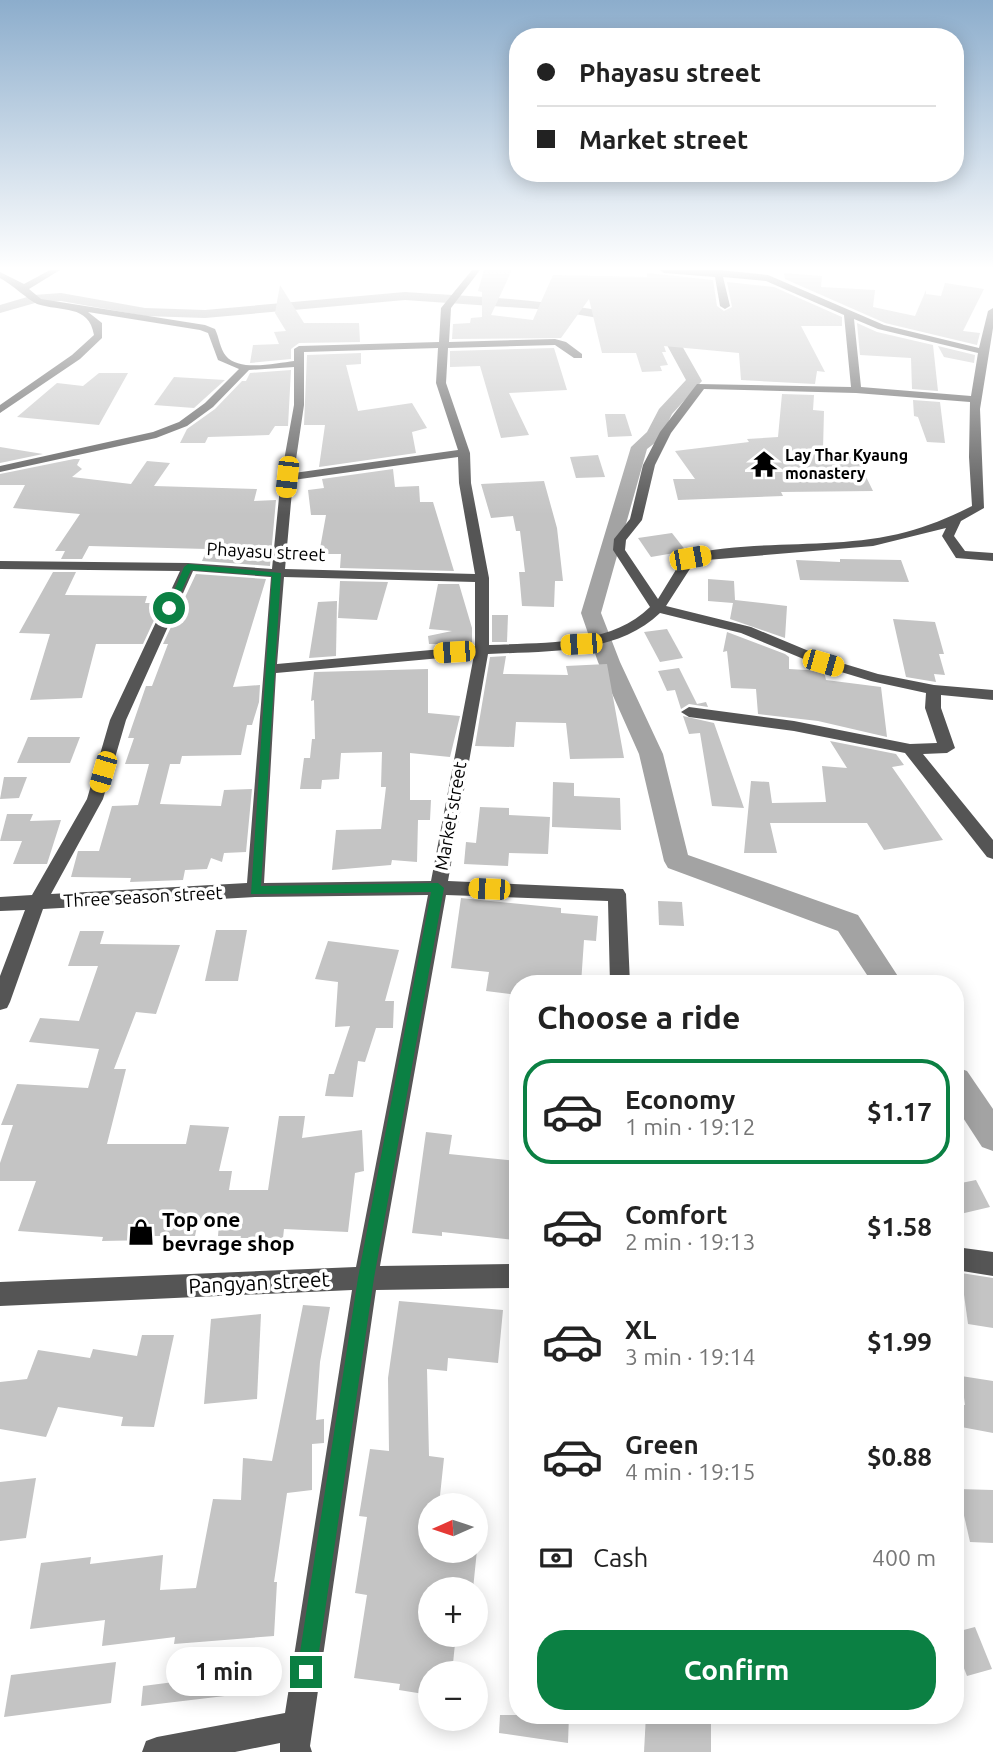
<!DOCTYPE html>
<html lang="en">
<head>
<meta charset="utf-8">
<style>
	:root { --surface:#fff; --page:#f2f2f2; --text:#222; --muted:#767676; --line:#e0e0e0; --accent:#0b8043 }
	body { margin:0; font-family:Ubuntu,sans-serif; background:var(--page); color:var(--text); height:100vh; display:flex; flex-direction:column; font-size:26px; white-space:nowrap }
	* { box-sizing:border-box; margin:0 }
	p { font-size:23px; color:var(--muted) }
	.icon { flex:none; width:38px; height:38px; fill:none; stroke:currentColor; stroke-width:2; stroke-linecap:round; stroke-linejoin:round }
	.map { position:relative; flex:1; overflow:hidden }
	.details { position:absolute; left:509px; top:975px; width:455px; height:749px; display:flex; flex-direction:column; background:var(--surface); border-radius:28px; box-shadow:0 4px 18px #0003 }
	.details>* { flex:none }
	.top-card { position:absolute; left:509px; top:28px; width:455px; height:154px; border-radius:28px; box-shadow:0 4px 18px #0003; display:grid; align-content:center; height:154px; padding:0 28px; background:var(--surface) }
	.needle { width:46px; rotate:267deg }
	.buttons { position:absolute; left:418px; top:1493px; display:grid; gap:14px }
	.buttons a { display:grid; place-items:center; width:70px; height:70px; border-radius:50%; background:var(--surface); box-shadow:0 4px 18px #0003; font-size:35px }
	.end { position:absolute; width:32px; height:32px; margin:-16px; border:9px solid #0b8043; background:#fff; box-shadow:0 0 0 4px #fff }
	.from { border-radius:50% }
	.bubble { position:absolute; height:49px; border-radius:24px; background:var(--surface); box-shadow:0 4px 18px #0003; font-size:23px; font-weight:600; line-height:49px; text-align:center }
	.car { position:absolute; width:21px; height:42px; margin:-21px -10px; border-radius:9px; box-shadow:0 0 5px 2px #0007; background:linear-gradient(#f5c518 24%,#345 0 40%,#f5c518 0 76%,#345 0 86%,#f5c518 0) }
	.top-card b { display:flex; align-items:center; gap:24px; height:66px; font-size:26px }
	.top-card b+b { border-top:2px solid var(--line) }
	.top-card i { width:18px; height:18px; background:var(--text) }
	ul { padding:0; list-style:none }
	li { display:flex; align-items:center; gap:21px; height:105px; margin:0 14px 10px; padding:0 14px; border:4px solid transparent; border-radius:28px }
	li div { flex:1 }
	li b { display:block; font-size:26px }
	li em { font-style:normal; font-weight:600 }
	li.selected { border-color:var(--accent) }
	li>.icon { width:63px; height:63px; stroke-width:1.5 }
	h2 { padding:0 28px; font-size:32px; line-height:84px }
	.pay { display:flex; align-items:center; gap:18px; height:77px; padding:0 28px; font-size:26px }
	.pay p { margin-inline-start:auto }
	.cta { display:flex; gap:14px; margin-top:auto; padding:14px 28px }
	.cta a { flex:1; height:80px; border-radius:28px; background:var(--accent); color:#fff; font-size:28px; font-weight:600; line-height:80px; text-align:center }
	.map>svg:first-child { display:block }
</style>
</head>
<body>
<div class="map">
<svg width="993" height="1752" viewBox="0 0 993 1752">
	<rect width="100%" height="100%" fill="#fff"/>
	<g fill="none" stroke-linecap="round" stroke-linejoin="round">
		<g fill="#a3a3a3" fill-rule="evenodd">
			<path d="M405,292C496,298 586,300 673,330L702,381L672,414L660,439L647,449L601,613L620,662L663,754L688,855L858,915L903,984H873L838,931L668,868L664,861L639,754L598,662L581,613L631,447L647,432L659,409L686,380L662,336L621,322L552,310L405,300L205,318L145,316L61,301L35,303L0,313V305L34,295L61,293L145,308L205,310Z"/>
			<path d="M956,1067L967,1071L993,1109V1151L982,1147L956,1107Z"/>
		</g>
	</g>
	<g fill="#c4c4c4">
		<path d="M484,270H512L491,315L533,320L553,275L647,277V273L713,280L717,306L724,311L732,307L727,282L774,287L842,317V326H801L825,372L817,371L815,384L741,380L739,353L664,346L666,352H662L668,365L660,366L662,371L642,372L636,353H602L589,299L561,338L452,339L453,324L470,323L471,318L482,317V292L478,291Z"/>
		<path d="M784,273L822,276L821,287L875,290L873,307L915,316L926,290V294L941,296L945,283L984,289L963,331L980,333L977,345L885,323L785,279Z"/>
		<path d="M280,285L304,323H359L360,342L299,343L291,349V359L250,363L253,345L279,344L274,332L286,331L275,313Z"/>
		<path d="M857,323L877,332L933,345L938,391L912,389L911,358L860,355Z"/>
		<path d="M938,346L975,355L974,363L944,357Z"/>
		<path d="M554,348L567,390L509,393L529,435L501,438L480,366L450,367V351Z"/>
		<path d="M361,353V364L346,365L358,411L412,403L427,428L412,432L416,453L319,467L325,425H304L307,355Z"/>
		<path d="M291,370L288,426H275L269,435L208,437L205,443H180L187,429L215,409L242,381H246L250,373Z"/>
		<path d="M99,373H128L99,425L17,417L57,383L83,386Z"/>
		<path d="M174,377L225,380L194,408L154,405Z"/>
		<path d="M782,394L814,395L813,410L824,411L823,450H853L873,491L781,492L783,496L678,500L673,479H695L675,451L749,442L747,439L778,437Z"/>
		<path d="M913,400L940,402L945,443L927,442L918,417L914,416Z"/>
		<path d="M605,414H625L632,436L608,437Z"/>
		<path d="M0,447L43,454L0,463Z"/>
		<path d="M598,455L605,477L576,478L570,457Z"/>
		<path d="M74,459H80L77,465L82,469L72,477L131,484L147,461L170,463L154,486L257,489L254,501L276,500L270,566L202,561L207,549L89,546L82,559H61L65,551H55L80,514L13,508L25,485H0V474Z"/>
		<path d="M393,469L395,487L419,486L420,502H433L454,571L340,568L341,554H319L326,515H311L308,490L324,488L322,479Z"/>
		<path d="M544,481L557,528L563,581H555L554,607L522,606L519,572H525L520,531H516L513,516L491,518L481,484Z"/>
		<path d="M672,533L686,551L651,557L638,538Z"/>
		<path d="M840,559L901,560L909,582L800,580L796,560L840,562Z"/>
		<path d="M53,572H76L65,595L147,596L145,603H162L143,644H96L82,698L30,700L50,634L19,633Z"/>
		<path d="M196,574L266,579L233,687L260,685L259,702L252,725H247L241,755L182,756L180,764H170L160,804L221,806L224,790L252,789L246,852L224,853L222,862L211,858L207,869L185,870L183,880L130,882L131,878L71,877L78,851H99L112,806L138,805L149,764H125L134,738H128L146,686H152L168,644H163Z"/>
		<path d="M708,579L734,581L735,600L787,606L785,638L730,619L733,603L708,601Z"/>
		<path d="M340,581L388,582L377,620L338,618Z"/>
		<path d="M438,584H459L472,628V644H429L428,636L452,631L429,629Z"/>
		<path d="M337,601L336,656L309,658L318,602Z"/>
		<path d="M492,615H508L507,642H492Z"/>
		<path d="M893,619L935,622L944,654H939L945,675L934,674L936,682L906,677Z"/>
		<path d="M667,629L683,658L660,662L644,632Z"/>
		<path d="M727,632L785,654L789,657V669L824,671L826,680L881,687L887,737L818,721L758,714L756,689L731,688L727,651L723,652Z"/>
		<path d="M506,656L503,674L568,675L566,666L607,664L624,758L570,759L566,723L516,722L514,747L475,746L490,657Z"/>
		<path d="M679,668L697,704L706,702L708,707L689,704L681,709L675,690L667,691L658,671Z"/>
		<path d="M428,669V713L460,716L450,757L410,753V800H431L430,820H418L417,862L392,860L391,865L332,870L336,830L381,829L386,787H381L382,752L341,753L339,779L322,780L321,789H300L304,758H310L312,739H315L314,700L311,701L314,672Z"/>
		<path d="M683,716L714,723L744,808L712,806L700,733L689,734Z"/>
		<path d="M28,737H80L70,763H17Z"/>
		<path d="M830,741L896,754L904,765L892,767L943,840L884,850L867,823H770L777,853H744L751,781L769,782L772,803L826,802L822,766L847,768Z"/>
		<path d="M4,777H27L19,798L0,799Z"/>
		<path d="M553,782L574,783V796L620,798L621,830L552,827Z"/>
		<path d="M480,807L509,808V815L550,817L548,854L509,853L508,866L464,864L466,842L476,843Z"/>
		<path d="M7,814H33L30,821L61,820L47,864H13L22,841H0Z"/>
		<path d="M461,898L561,908V913L598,916L596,941L584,940L581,984H518V995L486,991L489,972L451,968Z"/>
		<path d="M658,901L682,902L684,926L659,925Z"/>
		<path d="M216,930H247L238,981H205Z"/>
		<path d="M80,931H104L100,944L180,945L156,1014L136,1012L114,1069H126L107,1144H186L190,1125L229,1127L219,1171H232L229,1190H268L279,1116H305L302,1138L362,1130L364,1171L355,1173L348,1232L284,1229L283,1238H240L241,1236H218L219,1224L198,1221L195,1236H153L152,1240L102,1241L103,1237L18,1231L36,1181H0V1163L13,1125H1L17,1084L88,1088L99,1049L29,1042L40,1018L79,1021L98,966H68Z"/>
		<path d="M328,941L399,950L385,1001H394L393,1028H376L365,1062L358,1061L353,1097L325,1096L329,1074H334L350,1026L335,1027L338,982L315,979Z"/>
		<path d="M426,1132L452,1135L449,1154L518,1161L514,1240L442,1232V1236L412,1233Z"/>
		<path d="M976,1180L990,1207L956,1215V1184Z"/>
		<path d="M961,1273L993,1278V1328L968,1324Z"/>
		<path d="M399,1301L503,1310L498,1363L448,1358L447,1371L427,1369L429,1456L444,1458L439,1505H430V1550H477L473,1589H430V1634H456L452,1673H430V1695L399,1690L400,1684L354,1678L367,1595L355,1593L367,1517L359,1516L370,1449L389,1451L388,1378Z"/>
		<path d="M303,1305L330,1307L320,1362L316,1420L324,1419V1443L312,1444V1490L287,1493L274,1582H277L274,1636L174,1644L175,1637L102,1646L105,1620L30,1629L41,1563L91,1557L90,1564L163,1555L160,1590L196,1588L213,1499L241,1500L243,1458L272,1461Z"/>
		<path d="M261,1314L257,1399L204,1404L211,1319Z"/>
		<path d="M142,1335H174L154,1427L121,1426L123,1417L58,1407L46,1437L0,1429V1382L27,1379L38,1350L90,1358L93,1349L137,1356Z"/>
		<path d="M961,1376L993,1381V1433L956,1426V1404L965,1405Z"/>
		<path d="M36,1478L26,1538L0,1541V1482Z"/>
		<path d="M958,1489L993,1490V1543L970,1542Z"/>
		<path d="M975,1627L992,1669L967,1676L956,1648V1632Z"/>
		<path d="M116,1662L111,1703L4,1717L11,1675Z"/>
		<path d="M275,1669L274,1690L141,1706L143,1686Z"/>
		<path d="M500,1715H569L568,1743L499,1733Z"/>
		<path d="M646,1715H711V1752H644Z"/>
	</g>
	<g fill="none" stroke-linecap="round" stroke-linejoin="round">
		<g fill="#555" fill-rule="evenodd">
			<path d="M50,270H60L29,289L41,299L205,325L215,329C219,337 220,349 226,356C239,372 277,363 294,361V349L299,346L439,342L441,308L472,270H480L451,308L449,342L555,339L566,342L582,354V358H574L555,345L448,348L446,383L470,453L471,483L489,578V645C542,642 609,647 650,607L613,550L614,539L630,519L643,465L660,432L697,384L851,387L844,315L766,281L723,277L730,306L725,309L720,306L715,277L664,273L660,270H720L768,275L884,325L979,348L988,311L993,308V328L980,409L984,508L961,521L954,536L965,551L993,553V561L956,558L942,536L946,528L873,546L695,561L666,606L751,627L828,659L878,674L934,685L993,690V700L941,695V708L955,748L947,753L923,754L993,840V859L987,857L905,753L794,731L689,717L681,712L689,707L794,721L910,744L937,743L925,708L926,693L871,681L818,665L741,633L660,613C617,655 544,651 488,654L448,881L623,889L626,894L630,984H610L608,901L446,895L380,1266L518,1264V1288L376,1290L310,1746L312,1752H280V1743L235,1752H142L146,1741L157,1737L285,1713L352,1290L0,1306V1282L356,1267L428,895L255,897L43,909L10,1002L7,1008L0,1010V976L25,910L0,911V897L32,895L87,799L110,720L180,571L0,569V561L188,563L272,569L281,477L294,405V367L249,370L213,407L187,426L156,438L0,472V466L153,432L179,422L205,403L239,369L218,360L208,333L200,330L88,312L102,323V338L80,359L0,413V405L72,355L94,335C89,304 61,312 37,304C28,300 13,285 0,278V272L24,284ZM854,319L878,329L978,353L971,396L861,387ZM438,348L436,383L458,450L294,473L304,405V352ZM704,389L856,393L970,402L969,457L972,506C950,517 929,526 906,532C834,551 758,538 685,555L658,599L625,550L626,540L642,520L655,465L671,433ZM458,457L459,483L475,574L285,569L293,480ZM193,571L271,577L247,883L51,894L103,799L126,720ZM284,577L475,582V646L277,664ZM474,655L431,881L264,883L276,673Z"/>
			<path d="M956,1247L993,1252V1276L956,1270Z"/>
		</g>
	</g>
	<linearGradient id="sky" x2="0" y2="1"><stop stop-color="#8cadcc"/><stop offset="0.52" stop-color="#fff"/><stop offset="1" stop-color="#fff" stop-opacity="0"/></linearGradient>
	<rect width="993" height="515" fill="url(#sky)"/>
	<path fill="#0b8043" d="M188,564L281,573L261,886L438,883L444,888L374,1278L316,1672L313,1679L306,1682L299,1679L297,1672L358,1278L431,892L251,894L272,576L191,570L174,608L166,610L184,567Z"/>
	<defs>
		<symbol id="temple-bare" viewBox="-9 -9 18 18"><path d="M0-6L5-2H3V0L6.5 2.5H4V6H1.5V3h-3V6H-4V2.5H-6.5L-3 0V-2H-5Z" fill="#000" stroke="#fff" stroke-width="2.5" paint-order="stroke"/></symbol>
		<symbol id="shop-bare" viewBox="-9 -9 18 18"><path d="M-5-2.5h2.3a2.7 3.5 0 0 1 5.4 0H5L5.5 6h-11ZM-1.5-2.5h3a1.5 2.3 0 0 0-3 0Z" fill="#000" stroke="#fff" stroke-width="2.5" paint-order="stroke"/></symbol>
	</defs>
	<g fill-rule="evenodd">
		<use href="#temple-bare" x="745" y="445" width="38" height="38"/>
		<use href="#shop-bare" x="122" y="1213" width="38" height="38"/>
	</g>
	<g text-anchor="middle" stroke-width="7" stroke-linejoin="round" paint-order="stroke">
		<g font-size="16" font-weight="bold" fill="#000" stroke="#fff" text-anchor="start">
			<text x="785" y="461">Lay Thar Kyaung<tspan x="785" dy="18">monastery</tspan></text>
		</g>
		<g font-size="18" fill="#000" stroke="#fff">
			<text transform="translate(266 552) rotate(3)" y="6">Phayasu street</text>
			<text transform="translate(451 816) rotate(-80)" y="6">Market street</text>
			<text transform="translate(143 897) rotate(-3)" y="6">Three season street</text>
		</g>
		<g font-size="21" font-weight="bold" fill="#000" stroke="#fff" text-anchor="start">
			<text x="162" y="1227">Top one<tspan x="162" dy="24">bevrage shop</tspan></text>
		</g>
		<g font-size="21" fill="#000" stroke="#fff">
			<text transform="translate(259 1283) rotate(-3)" y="7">Pangyan street</text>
		</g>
	</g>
</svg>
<div class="buttons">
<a><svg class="needle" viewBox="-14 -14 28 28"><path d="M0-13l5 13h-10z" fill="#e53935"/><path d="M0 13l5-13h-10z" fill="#767676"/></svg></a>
<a>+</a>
<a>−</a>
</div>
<i class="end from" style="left:169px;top:608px"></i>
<i class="end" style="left:306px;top:1672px"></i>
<div class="bubble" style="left:166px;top:1647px;width:116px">1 min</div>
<i class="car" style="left:287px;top:477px;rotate:186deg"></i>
<i class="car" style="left:690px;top:558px;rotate:80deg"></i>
<i class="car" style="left:581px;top:644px;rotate:267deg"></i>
<i class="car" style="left:454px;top:652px;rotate:266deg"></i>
<i class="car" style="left:823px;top:663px;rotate:106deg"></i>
<i class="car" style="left:103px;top:772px;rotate:196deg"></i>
<i class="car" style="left:489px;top:889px;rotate:272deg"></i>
<div class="top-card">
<b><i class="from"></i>Phayasu street</b>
<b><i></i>Market street</b>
</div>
<section class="details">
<h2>Choose a ride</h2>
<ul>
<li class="selected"><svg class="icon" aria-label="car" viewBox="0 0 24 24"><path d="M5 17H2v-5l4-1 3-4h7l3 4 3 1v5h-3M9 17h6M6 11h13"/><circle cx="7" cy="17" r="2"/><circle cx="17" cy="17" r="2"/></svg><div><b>Economy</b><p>1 min · 19:12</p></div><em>$1.17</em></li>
<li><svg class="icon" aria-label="car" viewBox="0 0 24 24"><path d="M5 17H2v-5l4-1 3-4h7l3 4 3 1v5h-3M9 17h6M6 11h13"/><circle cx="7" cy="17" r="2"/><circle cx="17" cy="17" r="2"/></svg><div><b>Comfort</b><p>2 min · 19:13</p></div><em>$1.58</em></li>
<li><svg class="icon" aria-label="car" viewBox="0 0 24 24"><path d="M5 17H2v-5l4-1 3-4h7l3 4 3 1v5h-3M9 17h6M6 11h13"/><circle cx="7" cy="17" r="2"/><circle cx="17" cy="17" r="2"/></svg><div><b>XL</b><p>3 min · 19:14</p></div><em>$1.99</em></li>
<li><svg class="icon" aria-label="car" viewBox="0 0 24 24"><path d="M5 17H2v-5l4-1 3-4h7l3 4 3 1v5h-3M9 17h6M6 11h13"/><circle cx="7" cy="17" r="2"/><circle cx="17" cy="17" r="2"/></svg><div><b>Green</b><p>4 min · 19:15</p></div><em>$0.88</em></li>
</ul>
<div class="pay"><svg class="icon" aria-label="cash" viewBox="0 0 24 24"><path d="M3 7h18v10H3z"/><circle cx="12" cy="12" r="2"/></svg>Cash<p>400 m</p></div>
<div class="cta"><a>Confirm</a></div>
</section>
</div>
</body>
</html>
